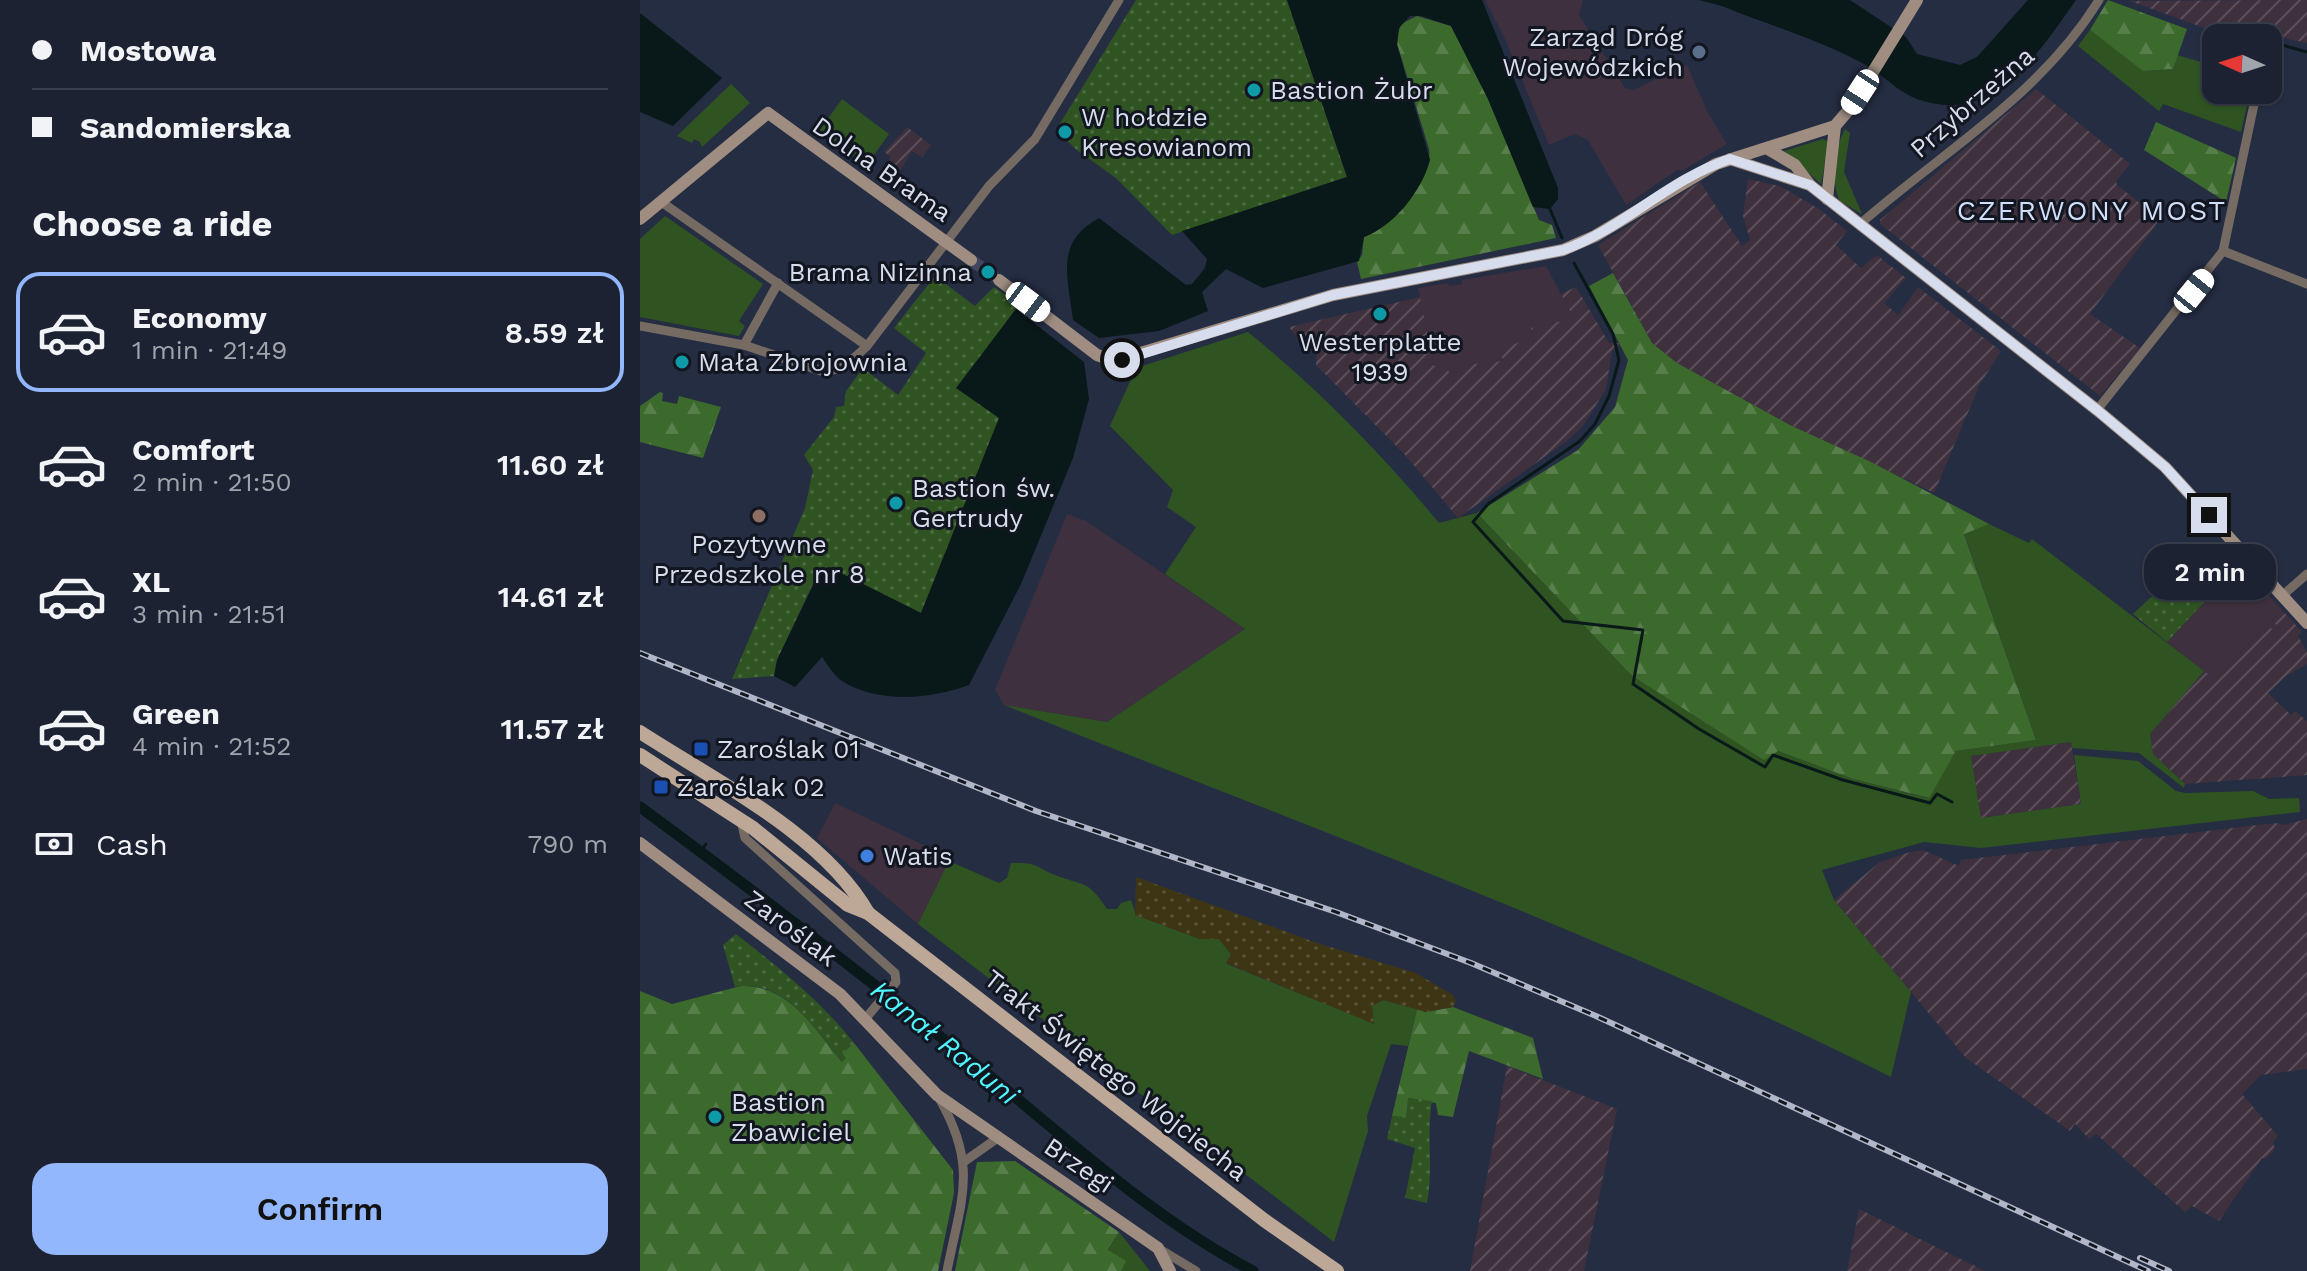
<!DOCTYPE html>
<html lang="en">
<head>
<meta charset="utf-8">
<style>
	:root { --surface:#1c2232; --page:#252a3a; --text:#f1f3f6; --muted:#a0a4ac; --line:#3a3f4d; --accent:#93b7fd }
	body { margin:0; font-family:"Work Sans",sans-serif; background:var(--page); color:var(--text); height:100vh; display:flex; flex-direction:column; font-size:30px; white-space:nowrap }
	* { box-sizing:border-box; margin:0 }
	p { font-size:26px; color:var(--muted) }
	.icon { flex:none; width:44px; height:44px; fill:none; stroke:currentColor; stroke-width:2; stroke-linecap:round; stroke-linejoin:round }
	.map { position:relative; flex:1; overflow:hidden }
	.drawer { display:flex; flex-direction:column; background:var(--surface); width:640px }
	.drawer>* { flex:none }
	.hud { display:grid; align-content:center; height:176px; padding:0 32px; background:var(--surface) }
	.needle { width:52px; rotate:273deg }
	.buttons { position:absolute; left:1562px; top:24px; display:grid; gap:16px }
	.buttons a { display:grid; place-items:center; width:80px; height:80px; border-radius:16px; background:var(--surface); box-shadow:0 2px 6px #0004,0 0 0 2px var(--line); font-size:40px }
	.end { position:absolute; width:36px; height:36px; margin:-18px; border:10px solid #d7ddec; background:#111; box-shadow:0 0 0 4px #111 }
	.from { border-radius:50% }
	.bubble { position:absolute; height:56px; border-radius:24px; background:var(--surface); box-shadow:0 2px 6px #0004,0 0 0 2px var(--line); font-size:26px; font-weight:600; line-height:56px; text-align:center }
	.car { position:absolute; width:24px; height:48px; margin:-24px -12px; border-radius:10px; box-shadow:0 0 6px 2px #0007; background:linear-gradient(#fff 24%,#345 0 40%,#fff 0 76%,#345 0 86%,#fff 0) }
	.hud b { display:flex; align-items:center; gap:28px; height:76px; font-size:30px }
	.hud b+b { border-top:2px solid var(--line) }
	.hud i { width:20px; height:20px; background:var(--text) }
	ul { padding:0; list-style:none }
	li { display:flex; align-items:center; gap:24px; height:120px; margin:0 16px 12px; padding:0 16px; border:4px solid transparent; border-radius:24px }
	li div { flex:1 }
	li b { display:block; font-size:30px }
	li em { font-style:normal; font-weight:600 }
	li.current { border-color:var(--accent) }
	li>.icon { width:72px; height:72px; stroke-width:1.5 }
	h2 { padding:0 32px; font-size:36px; line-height:96px }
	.pay { display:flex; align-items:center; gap:20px; height:88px; padding:0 32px; font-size:30px }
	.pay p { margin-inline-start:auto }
	.action { display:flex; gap:16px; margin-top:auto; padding:16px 32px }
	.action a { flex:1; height:92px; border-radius:24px; background:var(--accent); color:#111; font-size:32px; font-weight:600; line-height:92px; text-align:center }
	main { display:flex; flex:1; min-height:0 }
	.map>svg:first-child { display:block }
</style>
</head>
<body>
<main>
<section class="drawer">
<div class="hud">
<b><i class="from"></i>Mostowa</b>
<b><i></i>Sandomierska</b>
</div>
<h2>Choose a ride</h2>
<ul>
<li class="current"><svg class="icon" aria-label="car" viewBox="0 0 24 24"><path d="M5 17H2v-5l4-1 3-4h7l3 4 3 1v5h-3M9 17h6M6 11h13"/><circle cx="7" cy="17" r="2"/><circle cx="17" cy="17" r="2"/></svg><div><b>Economy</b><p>1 min · 21:49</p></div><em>8.59 zł</em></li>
<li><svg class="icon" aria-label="car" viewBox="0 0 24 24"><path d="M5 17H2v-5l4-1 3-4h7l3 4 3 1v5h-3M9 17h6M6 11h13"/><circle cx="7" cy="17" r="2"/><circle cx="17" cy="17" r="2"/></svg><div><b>Comfort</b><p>2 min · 21:50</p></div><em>11.60 zł</em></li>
<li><svg class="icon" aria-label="car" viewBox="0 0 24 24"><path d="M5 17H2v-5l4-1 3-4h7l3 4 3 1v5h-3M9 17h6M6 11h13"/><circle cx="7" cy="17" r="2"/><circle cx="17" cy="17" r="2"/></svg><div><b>XL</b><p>3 min · 21:51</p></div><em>14.61 zł</em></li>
<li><svg class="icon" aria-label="car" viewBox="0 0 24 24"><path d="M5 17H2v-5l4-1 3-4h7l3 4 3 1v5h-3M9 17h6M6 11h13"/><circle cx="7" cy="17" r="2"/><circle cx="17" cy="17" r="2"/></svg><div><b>Green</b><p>4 min · 21:52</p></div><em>11.57 zł</em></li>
</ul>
<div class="pay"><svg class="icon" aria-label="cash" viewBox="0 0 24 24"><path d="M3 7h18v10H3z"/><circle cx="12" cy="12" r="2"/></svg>Cash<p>790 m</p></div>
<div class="action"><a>Confirm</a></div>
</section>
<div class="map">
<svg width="1667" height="1271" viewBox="0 0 1667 1271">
	<defs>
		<pattern id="industrial-furrows" width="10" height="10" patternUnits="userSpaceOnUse" patternTransform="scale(2)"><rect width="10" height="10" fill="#3f303d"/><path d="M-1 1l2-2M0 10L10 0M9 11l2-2" fill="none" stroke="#5a4e59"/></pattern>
		<pattern id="forest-firs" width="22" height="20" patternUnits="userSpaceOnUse" patternTransform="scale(2)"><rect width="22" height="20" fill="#3c692c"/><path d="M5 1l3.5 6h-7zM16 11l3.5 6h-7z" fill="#577e4b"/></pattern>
		<pattern id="sand-dots" width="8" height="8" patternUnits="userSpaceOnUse" patternTransform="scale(2)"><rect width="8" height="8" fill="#3e3515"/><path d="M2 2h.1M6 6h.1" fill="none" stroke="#595237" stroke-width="1.8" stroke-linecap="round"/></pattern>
		<pattern id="park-dots" width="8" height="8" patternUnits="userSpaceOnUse" patternTransform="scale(2)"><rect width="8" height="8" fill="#2f5422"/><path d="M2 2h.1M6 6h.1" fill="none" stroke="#4c6c42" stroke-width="1.8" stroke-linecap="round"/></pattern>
	</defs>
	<rect width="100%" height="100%" fill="#252d43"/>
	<g fill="#3e303e">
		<path d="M845,0H943L939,15L985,88L993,90L1047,65L1068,113L1087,144L1043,170H1037L986,205L948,140L935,134L909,145L865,39Z"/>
		<path d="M906,266L930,311L926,320L891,328L893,340L863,361L822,365V372L810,373L803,365L794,366L778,288L808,283L810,286L822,284V280Z"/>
		<path d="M427,514L446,521L605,629L467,722L364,705L355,690Z"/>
		<path d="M1600,564L1643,611L1632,620L1639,628L1634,632L1626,624L1575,680L1527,642Z"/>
		<path d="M195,803L311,858L278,924L177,838Z"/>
	</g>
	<g fill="url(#industrial-furrows)">
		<path d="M1667,0V43L1644,38L1628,49V38H1592L1490,1Z"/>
		<path d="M1396,89L1490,164L1476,181L1477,185L1520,219L1450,314L1500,348L1460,396L1240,224V220Z"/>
		<path d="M267,127L291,145L282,157L272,151L251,186L238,176L251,157L244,152Z"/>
		<path d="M1108,179L1140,186L1179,209L1207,231L1196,245L1221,268L1237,255L1266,278L1244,303L1258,315L1278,287L1361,351L1340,384L1294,493L1152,426L1037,363L1012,343L958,245L1060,182L1102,246L1110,240L1103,216Z"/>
		<path d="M936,287L969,343H979V347L972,351L966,389L943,426L927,441L818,518L765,455L676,365L677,348L658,339L649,327L780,297L794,366L804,365L810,373L821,372L822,365L863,361L860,347L892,340L891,328L926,320L930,311L921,294Z"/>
		<path d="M1643,611L1662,632L1658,636L1667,652V664L1646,676L1628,693L1651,715L1655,711L1667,721V775L1545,784L1513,754L1510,734L1564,671L1576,679L1627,623L1634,632L1639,628L1632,620Z"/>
		<path d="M1431,742L1441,804L1341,818L1330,756Z"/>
		<path d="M1667,819V1069L1621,1075L1602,1094L1638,1136L1633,1142L1635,1149L1626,1159L1622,1158L1579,1221L1552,1206L1545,1212L1456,1134L1449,1139L1435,1124L1430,1131L1326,1058L1194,900L1240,862L1270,852L1283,850L1319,866L1321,860L1635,823L1644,825Z"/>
		<path d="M867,1066L977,1109L944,1271H830Z"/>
		<path d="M1219,1209L1345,1271H1207Z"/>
	</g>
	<g fill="#2f5422">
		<path d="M1450,30L1504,71L1533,69L1537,55L1561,62L1560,66L1565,67L1570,38L1576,39L1568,77L1576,80V90L1610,92L1601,132L1523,104L1519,111L1438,46Z"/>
		<path d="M91,84L110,103L62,147L60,142L54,139L52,143L37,136Z"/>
		<path d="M202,99L249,134L226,166L179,131Z"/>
		<path d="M1205,129L1210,133L1204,172L1222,214L1200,201C1190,181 1195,148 1205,129Z"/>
		<path d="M1183,139L1189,142L1181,184L1144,151Z"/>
		<path d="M25,216L123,284L99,321L105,326L99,336L0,317V239Z"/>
		<path d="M608,332C678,389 741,453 799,523L837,513L991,675L1138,751L1213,779L1288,798L1316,751L1396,740L1324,533L1349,524L1389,543L1392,539L1564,671L1510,734L1513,754L1545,784L1544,788L1499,753L1432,748L1431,742L1331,756L1341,818L1441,804L1434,755L1498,761L1536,791L1545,793L1613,791L1629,799L1659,798L1660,812L1341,848L1284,842L1182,870L1194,900L1271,992L1251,1077C965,934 661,825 364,705L467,722L605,629L525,574L556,527L527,507L533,490L470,426L496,368Z"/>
		<path d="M309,861L359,883L367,878L371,863C400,862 396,868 420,877C447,886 449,882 467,909H477L481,903L491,900L496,915L560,939H579L591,954L587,964L733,1023L732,1006L743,1000L777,1009L768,1046L751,1044L727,1116L728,1131L694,1242L278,924Z"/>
		<path d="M479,1232L510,1271H481L485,1261L468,1251Z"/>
	</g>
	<g fill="url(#forest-firs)">
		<path d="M1468,0L1547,29L1533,69L1503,71L1450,30Z"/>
		<path d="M777,16L811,26L848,99L899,220L912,225L916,238L721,279L717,262L722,255L724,237C750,228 794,179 789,149L756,40L761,24Z"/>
		<path d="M1516,122L1596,158L1586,202L1504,150Z"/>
		<path d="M973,273L1012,343L1037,363L1152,426L1231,462L1349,524L1324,534L1396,740L1316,751L1289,798L1213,779L1138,751L1124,760L991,675L837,513L938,450L975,407L988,360L949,286Z"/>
		<path d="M20,392L23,393L22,401L37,404L39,396L81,407L63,458L0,442V406Z"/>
		<path d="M101,986C149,985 173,1027 201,1061L202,1053L214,1043L313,1170L314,1193L298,1271H0V991L32,1004Z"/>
		<path d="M813,1007L893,1038L903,1079L829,1051L813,1117L798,1115L796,1103L769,1098L766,1118L752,1116L777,1009L786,1012Z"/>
		<path d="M375,1161L479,1232L468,1250L486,1261L481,1271H315L337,1162Z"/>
	</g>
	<path fill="url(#sand-dots)" d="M496,877L677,943L776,973L813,995L816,1001L813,1007L786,1012L743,1000L732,1006L734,1024L586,963L591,954L579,939H560L495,915Z"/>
	<g fill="url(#park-dots)">
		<path d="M496,0H647L707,177L532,235L476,178L438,151L416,130Z"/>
		<path d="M295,276L335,306L354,287L379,305L328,374L360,418L281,613L188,567L179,571L137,660L134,676L92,679L165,508L173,470L164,455L194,417L196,407L204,406L206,391L223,368L258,395L286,353L254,328Z"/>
		<path d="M1540,570L1568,598L1527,642L1493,614Z"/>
		<path d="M96,934C138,967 181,1001 214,1043L202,1053L206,1058L202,1062C174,1028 144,978 95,987L83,945Z"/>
		<path d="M768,1098L792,1101C786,1135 794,1170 787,1203L765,1198L775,1148L747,1139L752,1116L766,1117Z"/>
	</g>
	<g fill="#091819">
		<path d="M647,0H842L918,188V199L910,209L893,207L848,99L811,26L781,16H770L759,28L757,45L790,160C782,191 753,227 724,237L719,261L623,288L586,269L562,292L568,311L519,331L459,338L433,320C428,276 414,243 459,218L546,285L552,284L565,268L567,259L542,231L707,177Z"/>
		<path d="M1059,0H1210L1266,37L1277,54L1320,65L1337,57L1388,0H1436C1399,52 1355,125 1280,100C1258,93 1243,74 1224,64C1180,40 1128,25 1082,6Z"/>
		<path d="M0,13L82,78L33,126L0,112Z"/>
		<path d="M376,309L444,362L449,399L433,458L381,584L329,685C292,699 238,704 202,681C194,676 188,665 182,657L155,687L134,676L137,660L180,571L189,567L281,613L359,418L316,388Z"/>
	</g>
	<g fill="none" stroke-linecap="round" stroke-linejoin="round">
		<g stroke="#091819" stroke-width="3">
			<path d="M1642,45L1667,52"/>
			<path d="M910,209L922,238"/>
			<path d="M934,263L973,334L979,360L969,396L955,424L940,441L848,504L833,522L923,621L1003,630L993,684L1059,729L1125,767L1133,755L1203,780L1290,803L1297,794L1312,802"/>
			<path d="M61,851L66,844"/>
			<path d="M349,1101L354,1080"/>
			<path d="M604,1266L605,1271"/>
		</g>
		<path stroke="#091819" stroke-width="11" d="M0,807C117,893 232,982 346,1073C432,1143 514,1219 613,1271"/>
		<path stroke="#40475c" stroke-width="12" stroke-dasharray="12 6" stroke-linecap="butt" d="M331,260L359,280"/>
		<g stroke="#766b63" stroke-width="9">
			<path d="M20,201L227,346"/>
			<path d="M1220,224C1302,152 1400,96 1459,0"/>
			<path d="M1583,251L1667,284"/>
			<path d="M0,326L104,345L181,371C200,373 214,358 227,346L349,186L395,139L479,0"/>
			<path d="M104,345L138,283"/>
			<path d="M1457,410L1583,251L1617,90"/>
			<path d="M1643,595L1667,574"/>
			<path d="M101,820L105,838L255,973L256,982L226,1018"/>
			<path d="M299,1098C339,1167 321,1199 307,1271"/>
			<path d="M325,1161L359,1137"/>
			<path d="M518,1248L556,1271"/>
		</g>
		<g stroke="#9e8d80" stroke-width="12">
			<path d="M1128,149L1155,165L1170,185"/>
			<path d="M1090,159L1170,185L1457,410L1525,467L1667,623"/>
			<path d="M1187,199L1195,126"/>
			<path d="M0,219L128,113L331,260"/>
			<path d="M359,280L457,355L474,361L693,295L923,250L955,236L1076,164L1195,126L1212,106L1277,0"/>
			<path d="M0,843L200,994L297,1095L518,1248L530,1271"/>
		</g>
		<g stroke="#bda796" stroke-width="14">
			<path d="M0,732C74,780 184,835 228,913"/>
			<path d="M0,755L113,828L208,905L228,913L624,1220L697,1271"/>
		</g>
		<defs>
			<g id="rail">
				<path d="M0,653L396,811L696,912L831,963L956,1016L1508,1271"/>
				<path d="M1500,1258L1529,1271"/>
			</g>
		</defs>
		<use href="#rail" stroke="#b1b7c8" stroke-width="6"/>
		<use href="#rail" stroke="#121620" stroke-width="3" stroke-dasharray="9" stroke-linecap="butt"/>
	</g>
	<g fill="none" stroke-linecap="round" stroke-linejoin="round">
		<path stroke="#d7ddec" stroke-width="10" d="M482,360L693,295L923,250C983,229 1029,179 1090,159L1170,185L1457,410L1525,467L1569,515"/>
	</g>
	<circle fill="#5c6f8a" stroke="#121620" stroke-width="3" cx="1059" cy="52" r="8"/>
	<g fill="#0f9aa8" stroke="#121620" stroke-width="3">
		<circle cx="614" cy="90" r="8"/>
		<circle cx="425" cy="132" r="8"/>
		<circle cx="348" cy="272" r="8"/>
		<circle cx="740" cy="314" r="8"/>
		<circle cx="42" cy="362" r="8"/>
		<circle cx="256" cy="503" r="8"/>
		<circle cx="75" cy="1117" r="8"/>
	</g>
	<circle fill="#8d6e63" stroke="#121620" stroke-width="3" cx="119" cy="516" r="8"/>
	<g fill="#1a4fb4" stroke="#121620" stroke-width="3">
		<rect x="53" y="741" width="16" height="16" rx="4"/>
		<rect x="13" y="779" width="16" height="16" rx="4"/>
	</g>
	<circle fill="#3f7fe0" stroke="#121620" stroke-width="3" cx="227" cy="856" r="8"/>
	<g text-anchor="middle" stroke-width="6" stroke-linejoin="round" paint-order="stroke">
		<g font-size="26" fill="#d7ddec" stroke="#121620" text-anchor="start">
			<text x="1043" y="46" text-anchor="end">Zarząd Dróg<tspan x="1043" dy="30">Wojewódzkich</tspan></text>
			<text x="630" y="99">Bastion Żubr</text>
			<text x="441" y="126">W hołdzie<tspan x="441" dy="30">Kresowianom</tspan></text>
			<text x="332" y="281" text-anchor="end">Brama Nizinna</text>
			<text x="740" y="351" text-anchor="middle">Westerplatte<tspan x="740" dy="30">1939</tspan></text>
			<text x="58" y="371">Mała Zbrojownia</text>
			<text x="272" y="497">Bastion św.<tspan x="272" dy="30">Gertrudy</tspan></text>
			<text x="119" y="553" text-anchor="middle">Pozytywne<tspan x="119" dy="30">Przedszkole nr 8</tspan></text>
			<text x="77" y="758">Zaroślak 01</text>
			<text x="37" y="796">Zaroślak 02</text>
			<text x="243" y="865">Watis</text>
			<text x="91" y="1111">Bastion<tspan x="91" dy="30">Zbawiciel</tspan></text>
		</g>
		<g font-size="26" fill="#d7ddec" stroke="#121620">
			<text transform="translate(1332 102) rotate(-41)" y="9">Przybrzeżna</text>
			<text transform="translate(242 169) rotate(35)" y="9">Dolna Brama</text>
			<text transform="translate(151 928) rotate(37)" y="9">Zaroślak</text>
			<text transform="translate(476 1075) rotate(38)" y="9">Trakt Świętego Wojciecha</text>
			<text transform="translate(439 1165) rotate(34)" y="9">Brzegi</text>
		</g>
		<g font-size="28" letter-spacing="2" fill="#d1dffa" stroke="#121620">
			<text x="1452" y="220">CZERWONY MOST</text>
		</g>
		<g font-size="28" font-style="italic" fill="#4ff6fe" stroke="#121620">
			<text transform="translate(305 1042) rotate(39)" y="10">Kanał Raduni</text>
		</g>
	</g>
</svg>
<div class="buttons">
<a><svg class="needle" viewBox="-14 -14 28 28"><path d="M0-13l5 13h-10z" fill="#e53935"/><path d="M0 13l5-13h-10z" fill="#a0a4ac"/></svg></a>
</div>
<i class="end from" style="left:482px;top:360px"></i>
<i class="end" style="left:1569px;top:515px"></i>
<div class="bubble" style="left:1504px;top:544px;width:132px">2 min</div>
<i class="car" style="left:1220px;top:92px;rotate:213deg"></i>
<i class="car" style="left:1554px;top:291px;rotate:39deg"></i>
<i class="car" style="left:388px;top:302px;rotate:127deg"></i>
</div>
</main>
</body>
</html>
